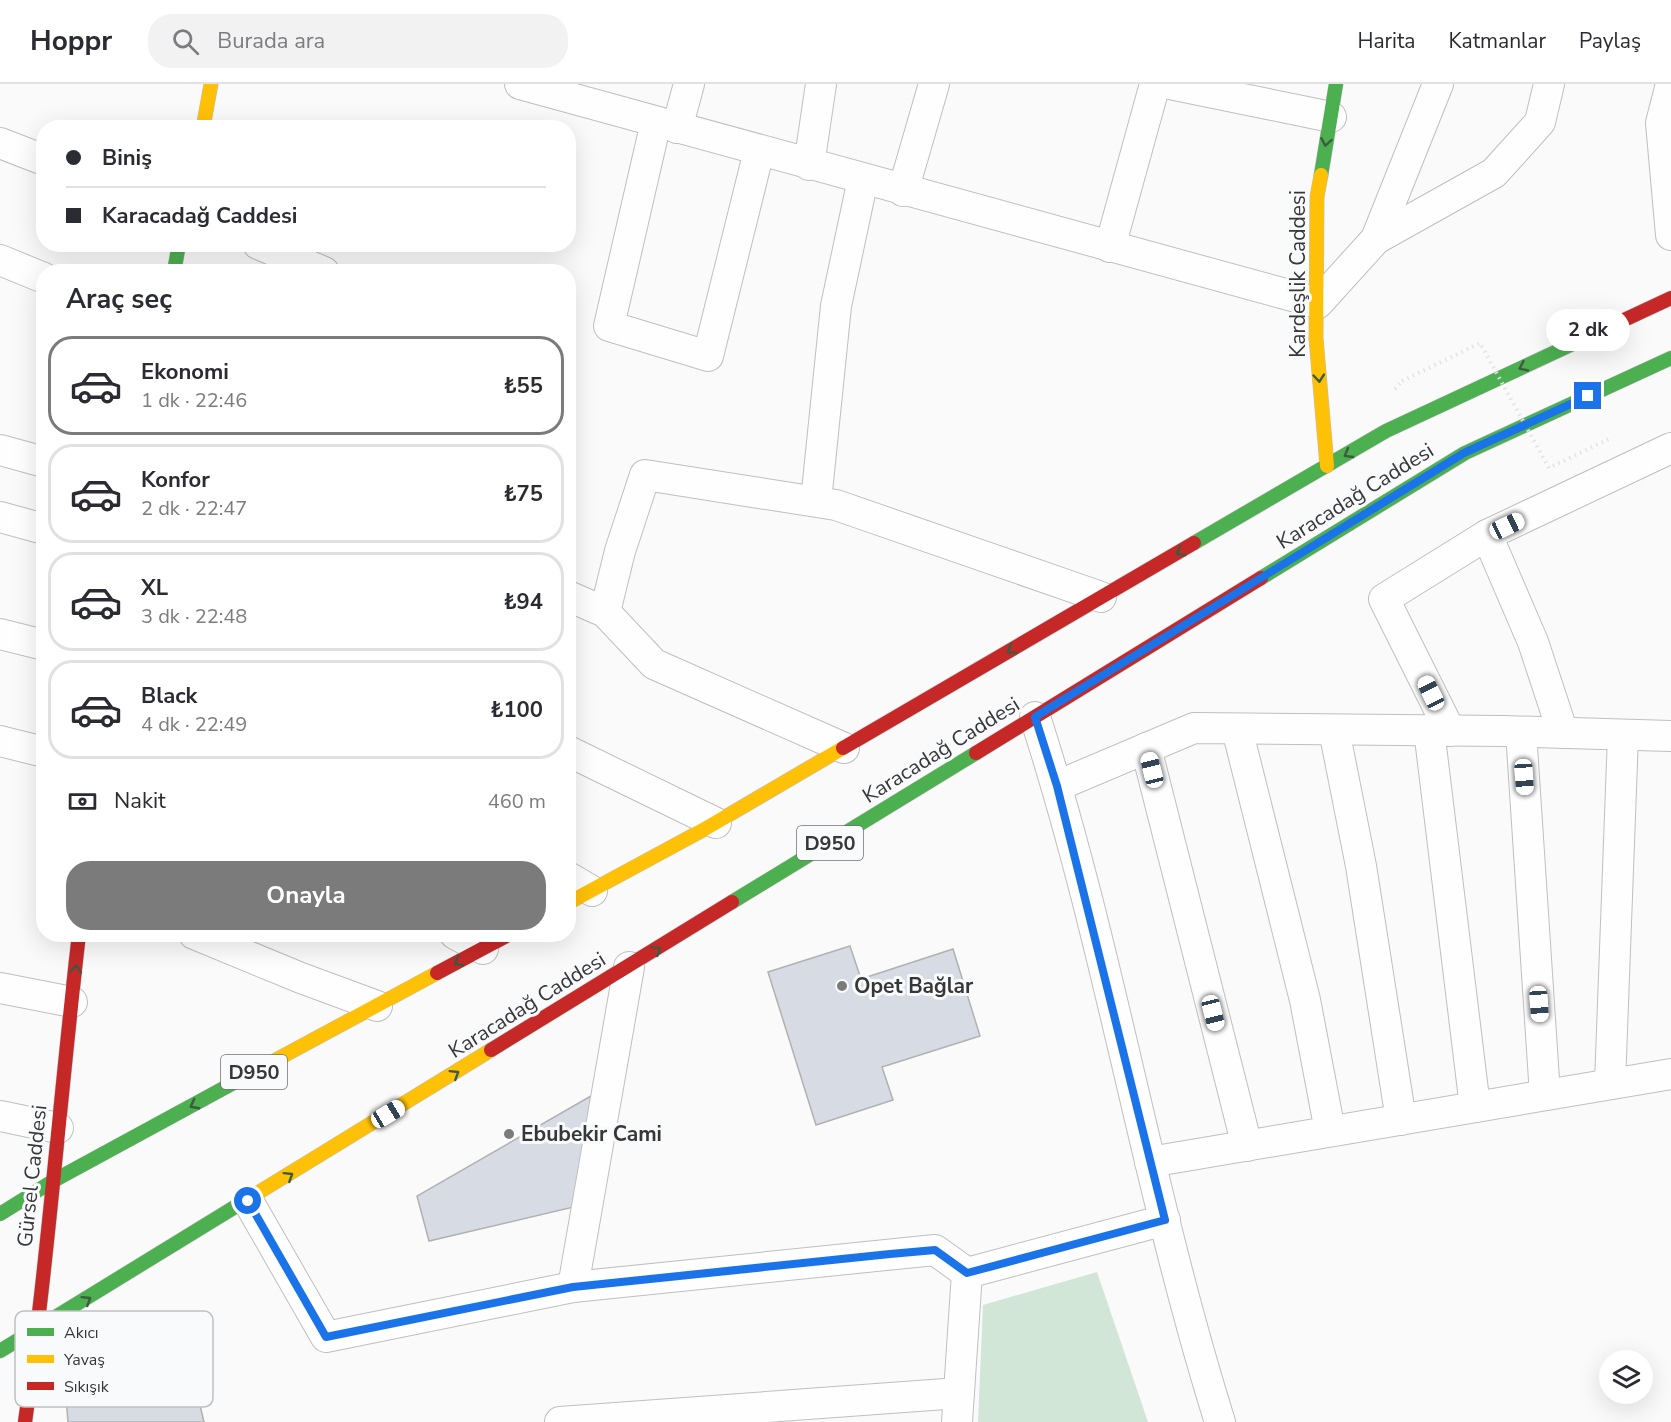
<!DOCTYPE html>
<html lang="tr">
<head>
<meta charset="utf-8">
<style>
	:root { --surface:#fff; --page:#f2f2f3; --text:#2b2b33; --muted:#7c7c81; --line:#e1e1e2; --accent:#7b7b7c }
	body { margin:0; font-family:"Nunito Sans",sans-serif; background:var(--page); color:var(--text); height:100vh; display:flex; flex-direction:column; font-size:22px; white-space:nowrap }
	* { box-sizing:border-box; margin:0 }
	p { font-size:20px; color:var(--muted) }
	.icon { flex:none; width:33px; height:33px; fill:none; stroke:currentColor; stroke-width:2; stroke-linecap:round; stroke-linejoin:round }
	.map { position:relative; flex:1; overflow:hidden }
	.drawer { position:absolute; left:36px; top:180px; width:540px; height:678px; display:flex; flex-direction:column; background:var(--surface); border-radius:24px; box-shadow:0 6px 24px #0002 }
	.drawer>* { flex:none }
	.banner { position:absolute; left:36px; top:36px; width:540px; height:132px; border-radius:24px; box-shadow:0 6px 24px #0002; display:grid; align-content:center; height:132px; padding:0 30px; background:var(--surface) }
	.tools { position:absolute; left:1599px; top:1266px; display:grid; gap:12px }
	.tools a { display:grid; place-items:center; width:54px; height:54px; border-radius:50%; background:var(--surface); box-shadow:0 6px 24px #0002; font-size:30px }
	.end { position:absolute; width:27px; height:27px; margin:-14px; border:8px solid #1a73e8; background:#fff; box-shadow:0 0 0 3px #fff }
	.from { border-radius:50% }
	.bubble { position:absolute; height:42px; border-radius:21px; background:var(--surface); box-shadow:0 6px 24px #0002; font-size:20px; font-weight:700; line-height:42px; text-align:center }
	.car { position:absolute; width:18px; height:36px; margin:-18px -9px; border-radius:8px; box-shadow:0 0 4px 2px #0007; background:linear-gradient(#fff 24%,#345 0 40%,#fff 0 76%,#345 0 86%,#fff 0) }
	.banner b { display:flex; align-items:center; gap:21px; height:57px; font-size:22px }
	.banner b+b { border-top:2px solid var(--line) }
	.banner i { width:15px; height:15px; background:var(--text) }
	ul { padding:0; list-style:none }
	li { display:flex; align-items:center; gap:18px; height:99px; margin:0 12px 9px; padding:0 18px; border:3px solid var(--line); border-radius:24px }
	li div { flex:1 }
	li b { display:block; font-size:22px }
	li em { font-style:normal; font-weight:700 }
	li.on { border-color:var(--accent) }
	li>.icon { width:54px; height:54px; stroke-width:1.5 }
	h2 { padding:0 30px; font-size:27px; line-height:72px }
	.pay { display:flex; align-items:center; gap:15px; height:66px; padding:0 30px; font-size:22px }
	.pay p { margin-inline-start:auto }
	.cta { display:flex; gap:12px; margin-top:auto; padding:12px 30px }
	.cta a { flex:1; height:69px; border-radius:24px; background:var(--accent); color:#fff; font-size:24px; font-weight:700; line-height:69px; text-align:center }
	header { display:flex; align-items:center; gap:36px; box-sizing:border-box; height:84px; padding:0 30px; background:var(--surface); border-bottom:2px solid var(--line) }
	header strong { font-size:28px }
	nav { display:flex; gap:33px; margin-inline-start:auto; font-size:21px }
	.search { width:420px; height:54px; background:var(--page); display:flex; align-items:center; gap:15px; box-sizing:border-box; padding:0 21px; border-radius:24px; color:var(--muted); font-size:22px }
	.map>svg:first-child { display:block }
</style>
</head>
<body>
<header>
<strong>Hoppr</strong>
<div class="search"><svg class="icon" aria-label="search" viewBox="0 0 24 24"><circle cx="10" cy="10" r="6"/><path d="M15 15l6 6"/></svg>Burada ara</div>
<nav><a>Harita</a><a>Katmanlar</a><a>Paylaş</a></nav>
</header>
<div class="map">
<svg width="1671" height="1338" viewBox="0 0 1671 1338">
	<rect width="100%" height="100%" fill="#fafafb"/>
	<path fill="#d1e6d6" d="M1097,1188L1148,1338H978L983,1221Z"/>
	<g fill="#d7dce4" stroke="#b1b1b2" stroke-width="1.5">
		<path d="M850,862L861,895L953,865L980,952L882,983L893,1016L816,1041L768,888Z"/>
		<path d="M591,1012L578,1122L429,1157L417,1112Z"/>
		<path d="M128,1249L199,1317L204,1338H68L64,1287Z"/>
	</g>
	<g fill="none" stroke-linecap="round" stroke-linejoin="round">
		<defs>
			<g id="street">
				<path d="M520,0L1318,219L1376,155L1438,0"/>
				<path d="M1170,0L1331,33"/>
				<path d="M1671,0L1661,39L1671,151"/>
				<path d="M656,38L609,242L708,272L759,67"/>
				<path d="M677,44L689,0"/>
				<path d="M0,59L44,76"/>
				<path d="M809,81L821,0"/>
				<path d="M903,107L934,0"/>
				<path d="M1376,155L1494,89L1540,38L1549,0"/>
				<path d="M258,160L324,188"/>
				<path d="M1110,163L1155,0"/>
				<path d="M0,176L44,194"/>
				<path d="M0,366L44,378"/>
				<path d="M816,417L836,222L863,95"/>
				<path d="M0,433L44,445"/>
				<path d="M1487,451L1533,558L1563,649"/>
				<path d="M568,512L605,528L654,580L844,664"/>
				<path d="M605,528L620,467L645,391L836,421L1101,513"/>
				<path d="M0,550L44,561"/>
				<path d="M1035,633C1110,864 1147,1106 1220,1338"/>
				<path d="M1237,645L1305,916L1330,1047"/>
				<path d="M1334,646L1361,782L1401,1036"/>
				<path d="M1429,646L1475,1023"/>
				<path d="M1450,647L1384,515L1487,451L1671,364"/>
				<path d="M1521,648L1545,1011"/>
				<path d="M0,657L44,668"/>
				<path d="M1146,664L1247,1062"/>
				<path d="M568,667L716,739"/>
				<path d="M1057,702L1194,644L1503,647L1671,652"/>
				<path d="M568,793L592,807"/>
				<path d="M194,850L301,894L377,922"/>
				<path d="M455,850L483,865"/>
				<path d="M629,883L573,1203L935,1166L967,1189"/>
				<path d="M0,904L72,918"/>
				<path d="M1610,1000L1623,651"/>
				<path d="M0,1032L58,1044"/>
				<path d="M1150,1078L1671,990"/>
				<path d="M248,1117L326,1253L573,1203"/>
				<path d="M560,1338L959,1309"/>
				<path d="M957,1338L967,1189L1165,1136"/>
			</g>
			<g id="fast">
				<path d="M1321,91L1336,0"/>
				<path d="M174,188L179,160"/>
				<path d="M1194,459L1386,347L1594,250"/>
				<path d="M1261,494L1465,369L1671,274"/>
				<path d="M732,818L976,669"/>
				<path d="M0,1130L53,1097L237,997"/>
				<path d="M0,1267L243,1118"/>
			</g>
			<g id="slow">
				<path d="M203,44L211,0"/>
				<path d="M1321,91L1317,113L1316,254L1327,382"/>
				<path d="M568,819L703,746L843,664"/>
				<path d="M237,997L437,889"/>
				<path d="M243,1118L491,966"/>
			</g>
			<g id="jam">
				<path d="M1594,250L1671,214"/>
				<path d="M843,664L1194,459"/>
				<path d="M976,669L1261,494"/>
				<path d="M437,889L510,850"/>
				<path d="M491,966L732,818"/>
				<path d="M25,1338C48,1176 60,1013 79,850"/>
			</g>
		</defs>
		<use href="#street" stroke="#bfbfc0" stroke-width="32"/>
		<use href="#fast" stroke="#bfbfc0" stroke-width="15"/>
		<use href="#slow" stroke="#bfbfc0" stroke-width="15"/>
		<use href="#jam" stroke="#bfbfc0" stroke-width="15"/>
		<path stroke="#e3e3e4" stroke-width="4" stroke-dasharray="1.5 4.5" stroke-linecap="butt" d="M1395,305L1402,297"/>
		<use href="#street" stroke="#fefefe" stroke-width="30"/>
		<use href="#fast" stroke="#4caf50" stroke-width="14"/>
		<use href="#slow" stroke="#ffc107" stroke-width="14"/>
		<use href="#jam" stroke="#c62828" stroke-width="14"/>
		<path stroke="#e3e3e4" stroke-width="4" stroke-dasharray="1.5 4.5" stroke-linecap="butt" d="M1402,297L1480,259L1549,384L1611,354"/>
	</g>
	<defs><path id="oneway-chevron" d="M-2-3.5L2.5 0L-2 3.5" fill="none" stroke-width="1.6" stroke-linecap="round" stroke-linejoin="round" transform="scale(1.5)"/></defs>
	<g stroke="#3d5b3f">
		<use href="#oneway-chevron" transform="translate(1326 58) rotate(100)"/>
		<use href="#oneway-chevron" transform="translate(1523 283) rotate(155)"/>
		<use href="#oneway-chevron" transform="translate(1319 294) rotate(85)"/>
		<use href="#oneway-chevron" transform="translate(1348 370) rotate(150)"/>
		<use href="#oneway-chevron" transform="translate(1180 468) rotate(150)"/>
		<use href="#oneway-chevron" transform="translate(1011 566) rotate(150)"/>
		<use href="#oneway-chevron" transform="translate(657 866) rotate(-32)"/>
		<use href="#oneway-chevron" transform="translate(458 878) rotate(152)"/>
		<use href="#oneway-chevron" transform="translate(76 885) rotate(-84)"/>
		<use href="#oneway-chevron" transform="translate(455 990) rotate(-32)"/>
		<use href="#oneway-chevron" transform="translate(194 1021) rotate(152)"/>
		<use href="#oneway-chevron" transform="translate(289 1092) rotate(-32)"/>
		<use href="#oneway-chevron" transform="translate(87 1216) rotate(-32)"/>
	</g>
	<g fill="none" stroke-linecap="round" stroke-linejoin="round">
		<path stroke="#1a73e8" stroke-width="8" d="M248,1117L326,1253L573,1203L890,1170L935,1166L967,1189L1165,1136L1057,702L1035,633L1464,369L1588,312"/>
	</g>
	<g fill="#7b7b7c" stroke="#f9fafc" stroke-width="2">
		<circle cx="842" cy="902" r="6"/>
		<circle cx="509" cy="1050" r="6"/>
	</g>
	<g text-anchor="middle" stroke-width="6" stroke-linejoin="round" paint-order="stroke">
		<g fill="#f9fafc" stroke="#717273" stroke-width="1.5">
			<rect x="797" y="742" width="66" height="34" rx="4.5"/>
			<rect x="221" y="971" width="66" height="34" rx="4.5"/>
		</g>
		<g font-size="20" font-weight="bold" fill="#373738">
			<text x="830" y="766">D950</text>
			<text x="254" y="995">D950</text>
		</g>
		<g font-size="21" fill="#373738" stroke="#f9fafc">
			<text transform="translate(1298 190) rotate(-90)" y="7">Kardeşlik Caddesi</text>
			<text transform="translate(1355 412) rotate(-32)" y="7">Karacadağ Caddesi</text>
			<text transform="translate(941 666) rotate(-32)" y="7">Karacadağ Caddesi</text>
			<text transform="translate(527 921) rotate(-32)" y="7">Karacadağ Caddesi</text>
			<text transform="translate(32 1092) rotate(-84)" y="7">Gürsel Caddesi</text>
		</g>
		<g font-size="21" font-weight="bold" fill="#373738" stroke="#f9fafc" text-anchor="start">
			<text x="854" y="909">Opet Bağlar</text>
			<text x="521" y="1057">Ebubekir Cami</text>
		</g>
	</g>
	<rect x="15" y="1227" width="198" height="96" rx="9" fill="#f9fafc" stroke="#bfc0c1" stroke-width="1.5"/>
	<rect x="27" y="1244" width="27" height="8" fill="#4caf50"/>
	<rect x="27" y="1271" width="27" height="8" fill="#ffc107"/>
	<rect x="27" y="1298" width="27" height="8" fill="#c62828"/>
	<g font-size="16" fill="#373738">
		<text x="64" y="1254">Akıcı</text>
		<text x="64" y="1281">Yavaş</text>
		<text x="64" y="1308">Sıkışık</text>
	</g>
</svg>
<div class="tools">
<a><svg class="icon" aria-label="layers" viewBox="0 0 24 24"><path d="M12 4l9 5-9 5-9-5zM3 14l9 5 9-5"/></svg></a>
</div>
<i class="end from" style="left:248px;top:1117px"></i>
<i class="end" style="left:1588px;top:312px"></i>
<div class="bubble" style="left:1546px;top:225px;width:84px">2 dk</div>
<i class="car" style="left:1507px;top:442px;rotate:65deg"></i>
<i class="car" style="left:1431px;top:609px;rotate:334deg"></i>
<i class="car" style="left:1152px;top:686px;rotate:346deg"></i>
<i class="car" style="left:1524px;top:693px;rotate:176deg"></i>
<i class="car" style="left:1539px;top:920px;rotate:176deg"></i>
<i class="car" style="left:1213px;top:929px;rotate:166deg"></i>
<i class="car" style="left:388px;top:1030px;rotate:59deg"></i>
<div class="banner">
<b><i class="from"></i>Biniş</b>
<b><i></i>Karacadağ Caddesi</b>
</div>
<section class="drawer">
<h2>Araç seç</h2>
<ul>
<li class="on"><svg class="icon" aria-label="car" viewBox="0 0 24 24"><path d="M5 17H2v-5l4-1 3-4h7l3 4 3 1v5h-3M9 17h6M6 11h13"/><circle cx="7" cy="17" r="2"/><circle cx="17" cy="17" r="2"/></svg><div><b>Ekonomi</b><p>1 dk · 22:46</p></div><em>₺55</em></li>
<li><svg class="icon" aria-label="car" viewBox="0 0 24 24"><path d="M5 17H2v-5l4-1 3-4h7l3 4 3 1v5h-3M9 17h6M6 11h13"/><circle cx="7" cy="17" r="2"/><circle cx="17" cy="17" r="2"/></svg><div><b>Konfor</b><p>2 dk · 22:47</p></div><em>₺75</em></li>
<li><svg class="icon" aria-label="car" viewBox="0 0 24 24"><path d="M5 17H2v-5l4-1 3-4h7l3 4 3 1v5h-3M9 17h6M6 11h13"/><circle cx="7" cy="17" r="2"/><circle cx="17" cy="17" r="2"/></svg><div><b>XL</b><p>3 dk · 22:48</p></div><em>₺94</em></li>
<li><svg class="icon" aria-label="car" viewBox="0 0 24 24"><path d="M5 17H2v-5l4-1 3-4h7l3 4 3 1v5h-3M9 17h6M6 11h13"/><circle cx="7" cy="17" r="2"/><circle cx="17" cy="17" r="2"/></svg><div><b>Black</b><p>4 dk · 22:49</p></div><em>₺100</em></li>
</ul>
<div class="pay"><svg class="icon" aria-label="cash" viewBox="0 0 24 24"><path d="M3 7h18v10H3z"/><circle cx="12" cy="12" r="2"/></svg>Nakit<p>460 m</p></div>
<div class="cta"><a>Onayla</a></div>
</section>
</div>
</body>
</html>
